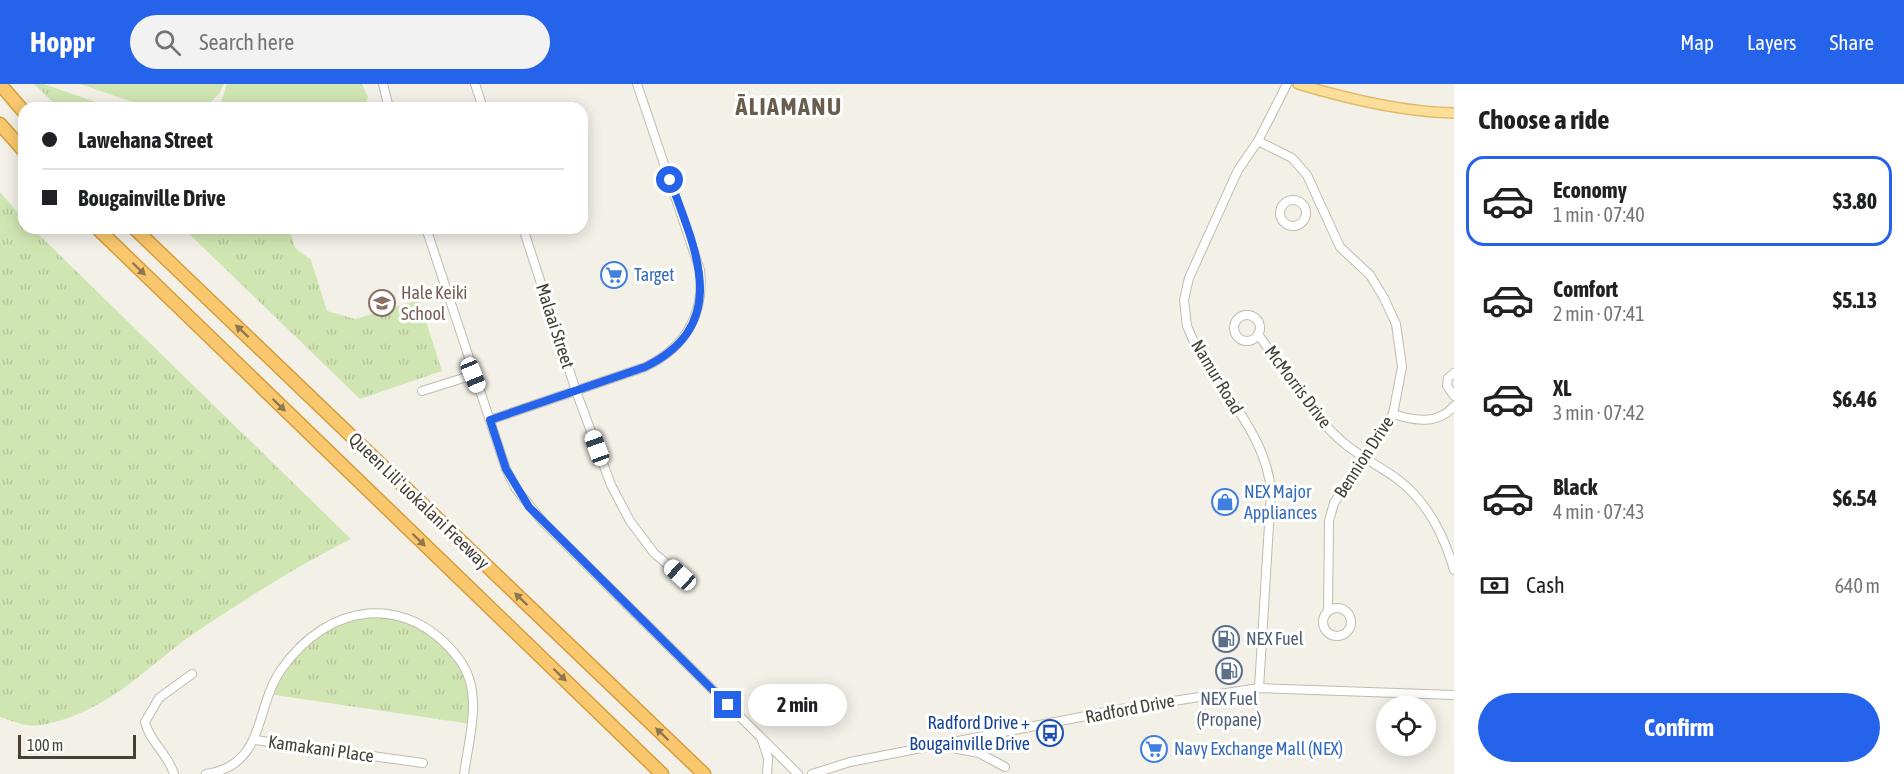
<!DOCTYPE html>
<html lang="en">
<head>
<meta charset="utf-8">
<style>
	:root { --surface:#fff; --page:#f2f2f2; --text:#202124; --muted:#757577; --line:#e0e0e0; --accent:#2563eb }
	body { margin:0; font-family:"Asap Condensed",sans-serif; background:var(--page); color:var(--text); height:100vh; display:flex; flex-direction:column; font-size:22px; white-space:nowrap }
	* { box-sizing:border-box; margin:0 }
	p { font-size:20px; color:var(--muted) }
	.icon { flex:none; width:33px; height:33px; fill:none; stroke:currentColor; stroke-width:2; stroke-linecap:round; stroke-linejoin:round }
	.map { position:relative; flex:1; overflow:hidden }
	.panel { display:flex; flex-direction:column; background:var(--surface); width:450px }
	.panel>* { flex:none }
	.hud { position:absolute; left:18px; top:18px; width:570px; height:132px; border-radius:18px; box-shadow:0 3px 15px #0003; display:grid; align-content:center; height:132px; padding:0 24px; background:var(--surface) }
	.tools { position:absolute; left:1376px; top:612px; display:grid; gap:12px }
	.tools a { display:grid; place-items:center; width:60px; height:60px; border-radius:50%; background:var(--surface); box-shadow:0 3px 15px #0003; font-size:30px }
	.scale { position:absolute; left:18px; bottom:15px; width:118px; box-sizing:border-box; padding-left:6px; border:3px solid #474037; border-top:0; font-size:16px; line-height:21px; white-space:nowrap; color:#474037; -webkit-text-stroke:4px #fff; paint-order:stroke }
	.end { position:absolute; width:27px; height:27px; margin:-14px; border:8px solid #2563eb; background:#fff; box-shadow:0 0 0 3px #fff }
	.from { border-radius:50% }
	.bubble { position:absolute; height:42px; border-radius:21px; background:var(--surface); box-shadow:0 3px 15px #0003; font-size:20px; font-weight:700; line-height:42px; text-align:center }
	.car { position:absolute; width:18px; height:36px; margin:-18px -9px; border-radius:8px; box-shadow:0 0 4px 2px #0007; background:linear-gradient(#fff 24%,#345 0 40%,#fff 0 76%,#345 0 86%,#fff 0) }
	.hud b { display:flex; align-items:center; gap:21px; height:57px; font-size:22px }
	.hud b+b { border-top:2px solid var(--line) }
	.hud i { width:15px; height:15px; background:var(--text) }
	ul { padding:0; list-style:none }
	li { display:flex; align-items:center; gap:18px; height:90px; margin:0 12px 9px; padding:0 12px; border:3px solid transparent; border-radius:18px }
	li div { flex:1 }
	li b { display:block; font-size:22px }
	li em { font-style:normal; font-weight:700 }
	li.current { border-color:var(--accent) }
	li>.icon { width:54px; height:54px; stroke-width:1.5 }
	h2 { padding:0 24px; font-size:27px; line-height:72px }
	.pay { display:flex; align-items:center; gap:15px; height:66px; padding:0 24px; font-size:22px }
	.pay p { margin-inline-start:auto }
	.action { display:flex; gap:12px; margin-top:auto; padding:12px 24px }
	.action a { flex:1; height:69px; border-radius:36px; background:var(--accent); color:#fff; font-size:24px; font-weight:700; line-height:69px; text-align:center }
	header { display:flex; align-items:center; gap:36px; box-sizing:border-box; height:84px; padding:0 30px; background:var(--accent); color:#fff }
	header strong { font-size:28px }
	nav { display:flex; gap:33px; margin-inline-start:auto; font-size:21px }
	.search { width:420px; height:54px; background:var(--page); display:flex; align-items:center; gap:15px; box-sizing:border-box; padding:0 21px; border-radius:33px; color:var(--muted); font-size:22px }
	main { display:flex; flex:1; min-height:0 }
	.map>svg:first-child { display:block }
</style>
</head>
<body>
<header>
<strong>Hoppr</strong>
<div class="search"><svg class="icon" aria-label="search" viewBox="0 0 24 24"><circle cx="10" cy="10" r="6"/><path d="M15 15l6 6"/></svg>Search here</div>
<nav><a>Map</a><a>Layers</a><a>Share</a></nav>
</header>
<main>
<div class="map">
<svg width="1454" height="690" viewBox="0 0 1454 690">
	<defs>
		<pattern id="grass-tufts" width="24" height="20" patternUnits="userSpaceOnUse" patternTransform="scale(1.5)"><rect width="24" height="20" fill="#d0e6b2"/><path d="M3 7l-1-3M5 7V3M7 7l1-3M15 17l-1-3M17 17v-4M19 17l1-3" fill="none" stroke="#b4c69a"/></pattern>
	</defs>
	<rect width="100%" height="100%" fill="#f3f0e8"/>
	<g fill="url(#grass-tufts)">
		<path d="M34,0H44L113,24H59Z"/>
		<path d="M0,108L24,136V144H32L351,455C299,481 247,514 199,546C152,578 117,619 62,636C51,639 38,643 26,641C18,640 8,635 0,633Z"/>
		<path d="M183,144H289L295,164L311,176L327,227L355,235L419,216L442,287L360,315Z"/>
		<path d="M360,530L417,537L468,587L471,640L268,610L280,586L324,546Z"/>
	</g>
	<g fill="#d0e6b2">
		<path d="M80,0H224L219,10L205,24H150Z"/>
		<path d="M227,0H362L368,13L365,20L358,24H219Z"/>
	</g>
	<g fill="none" stroke-linecap="round" stroke-linejoin="round">
		<defs>
			<g id="minor">
				<path d="M383,0L389,24"/>
				<path d="M475,0L483,24"/>
				<path d="M1258,57L1292,74L1307,91L1340,163L1370,191L1384,214L1396,240L1402,283L1393,330L1334,419L1329,437L1328,527"/>
				<circle cx="1293" cy="129" r="13"/>
				<path d="M426,144L506,385L516,405L544,439L798,690"/>
				<path d="M523,144L576,307L611,401L630,437L654,469L680,491"/>
				<circle cx="1247" cy="244" r="13"/>
				<path d="M1258,250C1282,284 1303,320 1333,349C1351,368 1375,379 1396,394C1426,416 1444,451 1454,486"/>
				<path d="M1454,289L1448,294L1447,302L1454,312"/>
				<path d="M422,307L473,291"/>
				<path d="M1393,330C1415,337 1438,341 1454,322"/>
				<path d="M490,336L645,283C685,264 705,230 700,186L637,0"/>
				<circle cx="1337" cy="538" r="14"/>
				<path d="M1259,604L1271,408C1267,351 1220,307 1194,258L1187,242L1184,216L1189,194L1238,86L1258,57L1287,0"/>
				<path d="M255,656L423,679"/>
				<path d="M762,656L768,674L767,690"/>
				<path d="M942,662L979,669L1005,683"/>
				<path d="M174,690C168,670 149,657 145,638L159,614L192,590"/>
				<path d="M206,690C266,681 254,625 281,586C328,518 407,507 459,575C484,608 469,653 464,690"/>
				<path d="M812,690L850,678L1127,624L1259,604L1454,611"/>
			</g>
			<path id="major" d="M1298,0C1348,15 1402,28 1454,29"/>
			<g id="highway">
				<path d="M0,0L24,28"/>
				<path d="M0,40L24,67"/>
				<path d="M97,144L662,690"/>
				<path d="M134,144L704,690"/>
			</g>
		</defs>
		<use href="#minor" stroke="#c2baae" stroke-width="10"/>
		<use href="#major" stroke="#e0bb6a" stroke-width="12"/>
		<use href="#highway" stroke="#d89d3d" stroke-width="15"/>
		<use href="#minor" stroke="#fff" stroke-width="8"/>
		<use href="#major" stroke="#fbde9a" stroke-width="9"/>
		<use href="#highway" stroke="#f9c86e" stroke-width="12"/>
	</g>
	<defs><path id="oneway-solid" d="M-6-.8H1V-3.2L6.5 0L1 3.2V.8H-6Z" transform="scale(1.5)"/></defs>
	<g fill="#8e764d">
		<use href="#oneway-solid" transform="translate(139 185) rotate(44)"/>
		<use href="#oneway-solid" transform="translate(242 247) rotate(-137)"/>
		<use href="#oneway-solid" transform="translate(279 321) rotate(44)"/>
		<use href="#oneway-solid" transform="translate(419 456) rotate(44)"/>
		<use href="#oneway-solid" transform="translate(521 515) rotate(-136)"/>
		<use href="#oneway-solid" transform="translate(560 591) rotate(44)"/>
		<use href="#oneway-solid" transform="translate(662 650) rotate(-136)"/>
	</g>
	<g fill="none" stroke-linecap="round" stroke-linejoin="round">
		<path stroke="#2563eb" stroke-width="8" d="M670,96C695,165 733,240 645,283L490,336L506,385L529,423L728,621"/>
	</g>
	<defs>
		<symbol id="supermarket-ring" viewBox="-11 -11 22 22"><circle r="9.5" fill="#fff" stroke="#3f7fe0" stroke-width="1.5"/><path d="M-6-5.5h2.5l.6 2H6L4.5 2H-2.5L-4.4-4H-6ZM-1.5 3.2a1.3 1.3 0 1 0 .1 0ZM3 3.2a1.3 1.3 0 1 0 .1 0Z" fill="#3f7fe0"/></symbol>
		<symbol id="school-ring" viewBox="-11 -11 22 22"><circle r="9.5" fill="#fff" stroke="#8d6e63" stroke-width="1.5"/><path d="M0-5L7-2L0 1L-7-2ZM-4 1L0 2.5L4 1V4Q0 6-4 4Z" fill="#8d6e63"/></symbol>
		<symbol id="shop-ring" viewBox="-11 -11 22 22"><circle r="9.5" fill="#fff" stroke="#3f7fe0" stroke-width="1.5"/><path d="M-5-2.5h2.3a2.7 3.5 0 0 1 5.4 0H5L5.5 6h-11ZM-1.5-2.5h3a1.5 2.3 0 0 0-3 0Z" fill="#3f7fe0"/></symbol>
		<symbol id="fuel-ring" viewBox="-11 -11 22 22"><circle r="9.5" fill="#fff" stroke="#5c6f8a" stroke-width="1.5"/><path d="M-5.5-6h7V0h2V4h1.3V-2.5L3-4.5l.8-.8L6-3V5H2.5V1h-1V6h-7ZM-4.2-4.7v3.2H.2V-4.7Z" fill="#5c6f8a"/></symbol>
		<symbol id="bus-ring" viewBox="-11 -11 22 22"><circle r="9.5" fill="#fff" stroke="#1a4fb4" stroke-width="1.5"/><path d="M-5-6H5V4H4V6H2V4H-2V6H-4V4H-5ZM-3.5-4V0h7V-4ZM-3.5 1.2v1.5H-2V1.2ZM2 1.2v1.5H3.5V1.2Z" fill="#1a4fb4"/></symbol>
	</defs>
	<g fill-rule="evenodd">
		<use href="#supermarket-ring" x="599" y="176" width="30" height="30"/>
		<use href="#school-ring" x="367" y="204" width="30" height="30"/>
		<use href="#shop-ring" x="1210" y="403" width="30" height="30"/>
		<use href="#fuel-ring" x="1211" y="540" width="30" height="30"/>
		<use href="#fuel-ring" x="1214" y="572" width="30" height="30"/>
		<use href="#bus-ring" x="1035" y="634" width="30" height="30"/>
		<use href="#supermarket-ring" x="1139" y="650" width="30" height="30"/>
	</g>
	<g text-anchor="middle" stroke-width="6" stroke-linejoin="round" paint-order="stroke">
		<g font-size="18" fill="#366cbe" stroke="#fff" text-anchor="start">
			<text x="634" y="197">Target</text>
			<text x="1244" y="414">NEX Major<tspan x="1244" dy="21">Appliances</tspan></text>
			<text x="1174" y="671">Navy Exchange Mall (NEX)</text>
		</g>
		<g font-size="18" fill="#785e54" stroke="#fff" text-anchor="start">
			<text x="401" y="215">Hale Keiki<tspan x="401" dy="21">School</tspan></text>
		</g>
		<g font-size="18" fill="#474037" stroke="#fff">
			<text transform="translate(555 242) rotate(72)" y="6">Malaai Street</text>
			<text transform="translate(1217 293) rotate(59)" y="6">Namur Road</text>
			<text transform="translate(1298 303) rotate(53)" y="6">McMorris Drive</text>
			<text transform="translate(1364 373) rotate(-57)" y="6">Bennion Drive</text>
			<text transform="translate(419 417) rotate(44)" y="6">Queen Liliʻuokalani Freeway</text>
			<text transform="translate(1130 625) rotate(-11)" y="6">Radford Drive</text>
			<text transform="translate(321 665) rotate(8)" y="6">Kamakani Place</text>
		</g>
		<g font-size="18" fill="#4e5e75" stroke="#fff" text-anchor="start">
			<text x="1246" y="561">NEX Fuel</text>
			<text x="1229" y="621" text-anchor="middle">NEX Fuel<tspan x="1229" dy="21">(Propane)</tspan></text>
		</g>
		<g font-size="18" fill="#164399" stroke="#fff" text-anchor="end">
			<text x="1030" y="645">Radford Drive +<tspan x="1030" dy="21">Bougainville Drive</tspan></text>
		</g>
		<g font-size="24" font-weight="bold" letter-spacing="1.5" fill="#695e4e" stroke="#fff">
			<text x="789" y="31">ĀLIAMANU</text>
		</g>
	</g>
</svg>
<div class="tools">
<a><svg class="icon" aria-label="locate" viewBox="0 0 24 24"><circle cx="12" cy="12" r="6"/><path d="M12 2v4M12 18v4M2 12h4M18 12h4"/></svg></a>
</div>
<div class="scale">100 m</div>
<i class="end from" style="left:670px;top:96px"></i>
<i class="end" style="left:728px;top:621px"></i>
<div class="bubble" style="left:748px;top:600px;width:99px">2 min</div>
<i class="car" style="left:473px;top:291px;rotate:158deg"></i>
<i class="car" style="left:597px;top:364px;rotate:340deg"></i>
<i class="car" style="left:680px;top:491px;rotate:312deg"></i>
<div class="hud">
<b><i class="from"></i>Lawehana Street</b>
<b><i></i>Bougainville Drive</b>
</div>
</div>
<section class="panel">
<h2>Choose a ride</h2>
<ul>
<li class="current"><svg class="icon" aria-label="car" viewBox="0 0 24 24"><path d="M5 17H2v-5l4-1 3-4h7l3 4 3 1v5h-3M9 17h6M6 11h13"/><circle cx="7" cy="17" r="2"/><circle cx="17" cy="17" r="2"/></svg><div><b>Economy</b><p>1 min · 07:40</p></div><em>$3.80</em></li>
<li><svg class="icon" aria-label="car" viewBox="0 0 24 24"><path d="M5 17H2v-5l4-1 3-4h7l3 4 3 1v5h-3M9 17h6M6 11h13"/><circle cx="7" cy="17" r="2"/><circle cx="17" cy="17" r="2"/></svg><div><b>Comfort</b><p>2 min · 07:41</p></div><em>$5.13</em></li>
<li><svg class="icon" aria-label="car" viewBox="0 0 24 24"><path d="M5 17H2v-5l4-1 3-4h7l3 4 3 1v5h-3M9 17h6M6 11h13"/><circle cx="7" cy="17" r="2"/><circle cx="17" cy="17" r="2"/></svg><div><b>XL</b><p>3 min · 07:42</p></div><em>$6.46</em></li>
<li><svg class="icon" aria-label="car" viewBox="0 0 24 24"><path d="M5 17H2v-5l4-1 3-4h7l3 4 3 1v5h-3M9 17h6M6 11h13"/><circle cx="7" cy="17" r="2"/><circle cx="17" cy="17" r="2"/></svg><div><b>Black</b><p>4 min · 07:43</p></div><em>$6.54</em></li>
</ul>
<div class="pay"><svg class="icon" aria-label="cash" viewBox="0 0 24 24"><path d="M3 7h18v10H3z"/><circle cx="12" cy="12" r="2"/></svg>Cash<p>640 m</p></div>
<div class="action"><a>Confirm</a></div>
</section>
</main>
</body>
</html>
